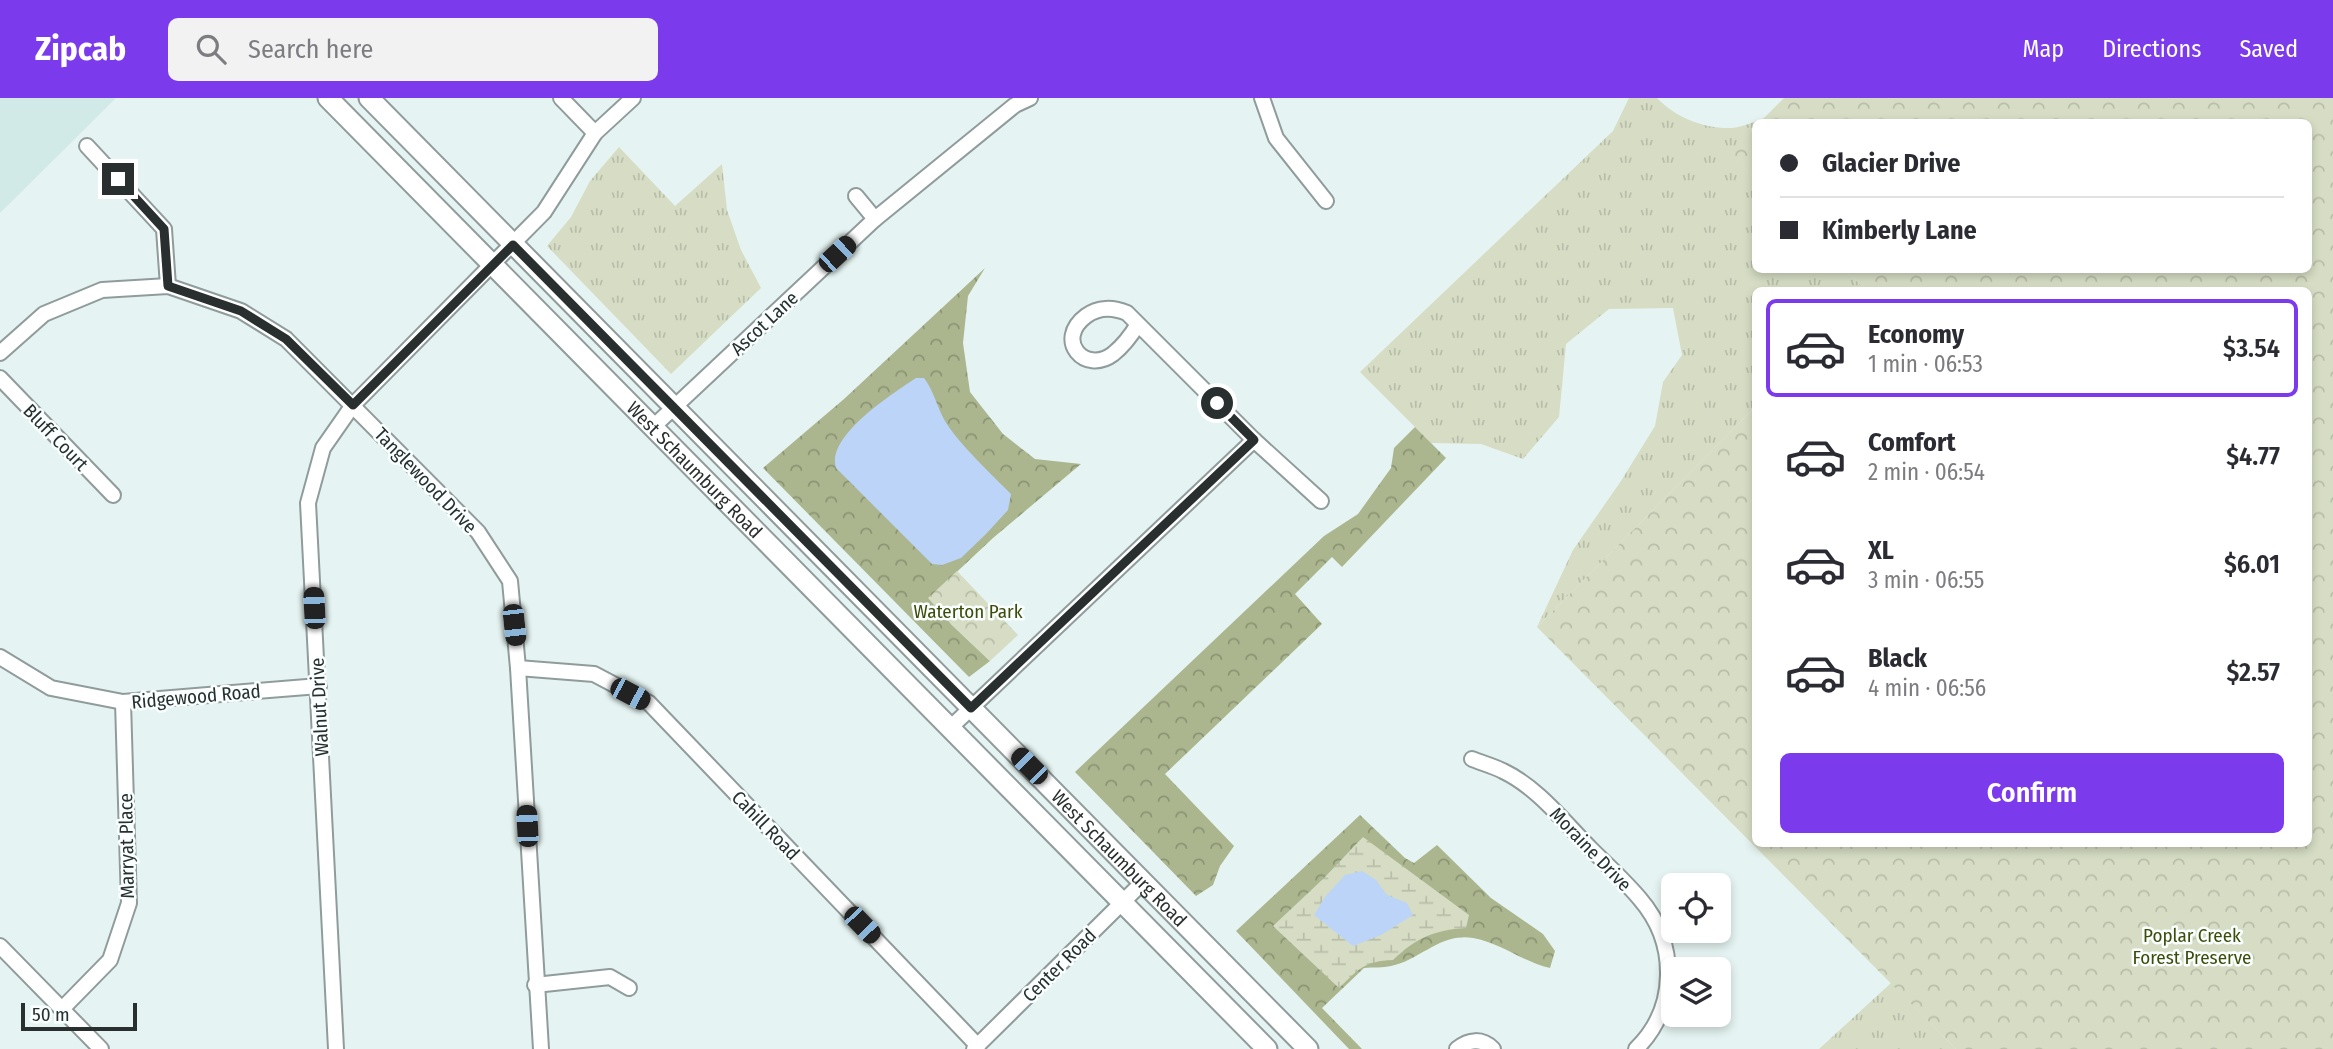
<!DOCTYPE html>
<html lang="en">
<head>
<meta charset="utf-8">
<style>
	:root { --surface:#fff; --page:#f2f2f3; --text:#2b2b33; --muted:#7c7c81; --line:#e1e1e2; --accent:#7c3aed }
	body { margin:0; font-family:"Fira Sans Condensed",sans-serif; background:var(--page); color:var(--text); height:100vh; display:flex; flex-direction:column; font-size:26px; white-space:nowrap }
	* { box-sizing:border-box; margin:0 }
	p { font-size:23px; color:var(--muted) }
	.icon { flex:none; width:38px; height:38px; fill:none; stroke:currentColor; stroke-width:2; stroke-linecap:round; stroke-linejoin:round }
	.map { position:relative; flex:1; overflow:hidden }
	.panel { position:absolute; left:1752px; top:189px; width:560px; height:560px; display:flex; flex-direction:column; background:var(--surface); border-radius:10px; box-shadow:0 4px 10px #0003 }
	.panel>* { flex:none }
	.guide { position:absolute; left:1752px; top:21px; width:560px; height:154px; border-radius:10px; box-shadow:0 4px 10px #0003; display:grid; align-content:center; height:154px; padding:0 28px; background:var(--surface) }
	.controls { position:absolute; left:1661px; top:775px; display:grid; gap:14px }
	.controls a { display:grid; place-items:center; width:70px; height:70px; border-radius:10px; background:var(--surface); box-shadow:0 4px 10px #0003; font-size:35px }
	.scale { position:absolute; left:21px; bottom:18px; width:116px; box-sizing:border-box; padding-left:7px; border:4px solid #292f2e; border-top:0; font-size:19px; line-height:24px; white-space:nowrap; color:#292f2e; -webkit-text-stroke:5px #f9fffe; paint-order:stroke }
	.end { position:absolute; width:32px; height:32px; margin:-16px; border:9px solid #292f2e; background:#fff; box-shadow:0 0 0 4px #fff }
	.from { border-radius:50% }
	.car { position:absolute; width:21px; height:42px; margin:-21px -10px; border-radius:9px; box-shadow:0 0 5px 2px #0007; background:linear-gradient(#222 24%,#8ab4d8 0 40%,#222 0 76%,#8ab4d8 0 86%,#222 0) }
	.guide b { display:flex; align-items:center; gap:24px; height:66px; font-size:26px }
	.guide b+b { border-top:2px solid var(--line) }
	.guide i { width:18px; height:18px; background:var(--text) }
	ul { padding:12px 0 0; list-style:none }
	li { display:flex; align-items:center; gap:21px; height:98px; margin:0 14px 10px; padding:0 14px; border:4px solid transparent; border-radius:10px }
	li div { flex:1 }
	li b { display:block; font-size:26px }
	li em { font-style:normal; font-weight:600 }
	li.selected { border-color:var(--accent) }
	li>.icon { width:63px; height:63px; stroke-width:1.5 }
	.primary-button { display:flex; gap:14px; margin-top:auto; padding:14px 28px }
	.primary-button a { flex:1; height:80px; border-radius:10px; background:var(--accent); color:#fff; font-size:28px; font-weight:600; line-height:80px; text-align:center }
	header { display:flex; align-items:center; gap:42px; box-sizing:border-box; height:98px; padding:0 35px; background:var(--accent); color:#fff }
	header strong { font-size:33px }
	nav { display:flex; gap:38px; margin-inline-start:auto; font-size:24px }
	.search { width:490px; height:63px; background:var(--page); display:flex; align-items:center; gap:18px; box-sizing:border-box; padding:0 24px; border-radius:10px; color:var(--muted); font-size:26px }
	.map>svg:first-child { display:block }
</style>
</head>
<body>
<header>
<strong>Zipcab</strong>
<div class="search"><svg class="icon" aria-label="search" viewBox="0 0 24 24"><circle cx="10" cy="10" r="6"/><path d="M15 15l6 6"/></svg>Search here</div>
<nav><a>Map</a><a>Directions</a><a>Saved</a></nav>
</header>
<div class="map">
<svg width="2333" height="951" viewBox="0 0 2333 951">
	<defs>
		<pattern id="grass-tufts" width="24" height="20" patternUnits="userSpaceOnUse" patternTransform="scale(1.75)"><rect width="24" height="20" fill="#d6ddc4"/><path d="M3 7l-1-3M5 7V3M7 7l1-3M15 17l-1-3M17 17v-4M19 17l1-3" fill="none" stroke="#b8bea9"/></pattern>
		<pattern id="forest-crowns" width="20" height="18" patternUnits="userSpaceOnUse" patternTransform="scale(1.75)"><rect width="20" height="18" fill="#abb68e"/><path d="M2 6a3 3 0 1 1 6 0M12 15a3 3 0 1 1 6 0" fill="none" stroke="#8b9474"/></pattern>
		<pattern id="wetland-marsh" width="20" height="14" patternUnits="userSpaceOnUse" patternTransform="scale(1.75)"><rect width="20" height="14" fill="#d6ddc4"/><path d="M1 5h8M5 5V1M11 12h8M15 12V8" fill="none" stroke="#b8bea9"/></pattern>
		<pattern id="park-crowns" width="20" height="18" patternUnits="userSpaceOnUse" patternTransform="scale(1.75)"><rect width="20" height="18" fill="#d6ddc4"/><path d="M2 6a3 3 0 1 1 6 0M12 15a3 3 0 1 1 6 0" fill="none" stroke="#b8bea9"/></pattern>
	</defs>
	<rect width="100%" height="100%" fill="#e5f4f2"/>
	<path fill="#d1e9e7" d="M0,0H116L0,115Z"/>
	<g fill="url(#grass-tufts)">
		<path d="M1629,0H1657C1676,20 1705,31 1732,30C1742,29 1754,24 1764,20L1760,24H1755V29L1730,55L1755,81V172H1845L1866,192H1755V309L1537,529L1573,452L1621,383L1655,328L1663,284L1682,257L1673,210L1609,211L1566,246L1559,319L1523,361L1481,346L1431,345L1360,274L1613,33Z"/>
		<path d="M619,49L675,108L722,66L727,112L741,152L761,190L671,276L547,148L571,119L590,83Z"/>
		<path d="M1891,885L1956,951H1819Z"/>
	</g>
	<g fill="url(#forest-crowns)">
		<path d="M985,170L968,198L963,245L970,294L1003,336L1035,361L1081,366L993,440L929,500L952,527L990,563L969,579L763,370L844,301Z"/>
		<path d="M1415,329L1446,360L1342,469L1332,459L1295,496L1322,526L1165,676L1234,748L1220,768L1213,787L1196,798L1075,674L1324,438L1358,416L1391,370L1394,350Z"/>
		<path d="M1360,717L1405,760L1414,765L1437,747L1491,800L1543,836L1555,853L1550,870C1523,864 1501,845 1473,840C1441,834 1420,862 1391,868C1383,870 1373,869 1364,870L1322,910L1362,951H1349L1236,833Z"/>
	</g>
	<path fill="url(#wetland-marsh)" d="M1363,739L1469,817L1466,830C1434,832 1416,840 1393,862C1364,863 1359,871 1339,890L1273,828L1324,780Z"/>
	<g fill="url(#park-crowns)">
		<path d="M1784,0H2333V951H1956L1537,529L1755,309V746H2308V192H1866L1845,172H2308V24H1760Z"/>
		<path d="M1755,29V81L1729,55Z"/>
		<path d="M957,473L1018,537L990,563L952,527L928,500Z"/>
	</g>
	<g fill="#bcd4f8">
		<path d="M916,280H924C934,293 937,309 945,323C959,346 992,377 1011,396L1008,412L986,436L961,460L942,467L932,466L836,370C826,338 892,296 916,280Z"/>
		<path d="M1362,773L1376,782L1387,797L1407,805L1413,817L1381,837L1353,848L1314,817L1325,799L1345,777Z"/>
	</g>
	<g fill="none" stroke-linecap="round" stroke-linejoin="round">
		<defs>
			<g id="street">
				<path d="M561,0L595,35"/>
				<path d="M1262,0L1276,40L1326,103"/>
				<path d="M87,48L164,131L168,188"/>
				<path d="M856,98L875,121"/>
				<path d="M1138,226C1132,236 1123,248 1113,256C1085,277 1054,242 1086,218C1098,209 1113,209 1127,215L1254,342L1321,403"/>
				<path d="M0,255L44,216L102,192L168,188L241,213L286,241L478,434L510,483L518,570L541,951"/>
				<path d="M0,280L113,397"/>
				<path d="M653,329L875,121L1015,7L1030,0"/>
				<path d="M0,559L51,590L123,604L319,588"/>
				<path d="M518,570L594,576L649,605L978,948"/>
				<path d="M950,630L1254,342"/>
				<path d="M1472,661C1482,665 1493,668 1503,673C1537,689 1564,724 1591,751C1607,767 1625,783 1640,801C1678,845 1678,910 1636,951"/>
				<path d="M0,848L101,951"/>
				<path d="M535,887L610,879L629,890"/>
				<path d="M62,911L110,862L129,805L123,604"/>
				<path d="M336,951L308,405L323,350L353,307L544,114L595,35L633,0"/>
				<path d="M974,951L1143,784"/>
				<path d="M1457,951C1469,941 1482,940 1493,951"/>
			</g>
			<g id="secondary">
				<path id="s1" d="M328,0L1267,951"/>
				<path id="s2" d="M369,0L1308,951"/>
			</g>
		</defs>
		<use href="#street" stroke="#8f9c9b" stroke-width="18"/>
		<use href="#secondary" stroke="#8f9c9b" stroke-width="23"/>
		<use href="#street" stroke="#fff" stroke-width="14"/>
		<use href="#secondary" stroke="#fff" stroke-width="19"/>
	</g>
	<g fill="none" stroke-linecap="round" stroke-linejoin="round">
		<path stroke="#292f2e" stroke-width="9" d="M118,81L164,131L168,188L241,213L286,241L353,307L513,147L971,610L1254,342L1217,305"/>
	</g>
	<g text-anchor="middle" stroke-width="5" stroke-linejoin="round" paint-order="stroke">
		<g font-size="19" fill="#292f2e" stroke="#f9fffe">
			<text transform="translate(764 225) rotate(-43)" y="7">Ascot Lane</text>
			<text transform="translate(56 339) rotate(46)" y="7">Bluff Court</text>
			<text dy="7" stroke="none"><textPath href="#s1" startOffset="522">West Schaumburg Road</textPath></text>
			<text transform="translate(426 382) rotate(46)" y="7">Tanglewood Drive</text>
			<text transform="translate(196 598) rotate(-5)" y="7">Ridgewood Road</text>
			<text transform="translate(319 609) rotate(-93)" y="7">Walnut Drive</text>
			<text transform="translate(766 727) rotate(46)" y="7">Cahill Road</text>
			<text transform="translate(126 748) rotate(-91)" y="7">Marryat Place</text>
			<text transform="translate(1591 751) rotate(46)" y="7">Moraine Drive</text>
			<text dy="7" stroke="none"><textPath href="#s2" startOffset="1068">West Schaumburg Road</textPath></text>
			<text transform="translate(1059 867) rotate(-45)" y="7">Center Road</text>
		</g>
		<g font-size="19" fill="#3f4b09" stroke="#f9fffe">
			<text x="968" y="520">Waterton Park</text>
			<text x="2192" y="844">Poplar Creek<tspan x="2192" dy="22">Forest Preserve</tspan></text>
		</g>
	</g>
</svg>
<div class="controls">
<a><svg class="icon" aria-label="locate" viewBox="0 0 24 24"><circle cx="12" cy="12" r="6"/><path d="M12 2v4M12 18v4M2 12h4M18 12h4"/></svg></a>
<a><svg class="icon" aria-label="layers" viewBox="0 0 24 24"><path d="M12 4l9 5-9 5-9-5zM3 14l9 5 9-5"/></svg></a>
</div>
<div class="scale">50 m</div>
<i class="end from" style="left:1217px;top:305px"></i>
<i class="end" style="left:118px;top:81px"></i>
<i class="car" style="left:837px;top:156px;rotate:47deg"></i>
<i class="car" style="left:314px;top:510px;rotate:357deg"></i>
<i class="car" style="left:514px;top:527px;rotate:174deg"></i>
<i class="car" style="left:630px;top:596px;rotate:118deg"></i>
<i class="car" style="left:1029px;top:668px;rotate:315deg"></i>
<i class="car" style="left:527px;top:728px;rotate:357deg"></i>
<i class="car" style="left:862px;top:827px;rotate:136deg"></i>
<div class="guide">
<b><i class="from"></i>Glacier Drive</b>
<b><i></i>Kimberly Lane</b>
</div>
<section class="panel">
<ul>
<li class="selected"><svg class="icon" aria-label="car" viewBox="0 0 24 24"><path d="M5 17H2v-5l4-1 3-4h7l3 4 3 1v5h-3M9 17h6M6 11h13"/><circle cx="7" cy="17" r="2"/><circle cx="17" cy="17" r="2"/></svg><div><b>Economy</b><p>1 min · 06:53</p></div><em>$3.54</em></li>
<li><svg class="icon" aria-label="car" viewBox="0 0 24 24"><path d="M5 17H2v-5l4-1 3-4h7l3 4 3 1v5h-3M9 17h6M6 11h13"/><circle cx="7" cy="17" r="2"/><circle cx="17" cy="17" r="2"/></svg><div><b>Comfort</b><p>2 min · 06:54</p></div><em>$4.77</em></li>
<li><svg class="icon" aria-label="car" viewBox="0 0 24 24"><path d="M5 17H2v-5l4-1 3-4h7l3 4 3 1v5h-3M9 17h6M6 11h13"/><circle cx="7" cy="17" r="2"/><circle cx="17" cy="17" r="2"/></svg><div><b>XL</b><p>3 min · 06:55</p></div><em>$6.01</em></li>
<li><svg class="icon" aria-label="car" viewBox="0 0 24 24"><path d="M5 17H2v-5l4-1 3-4h7l3 4 3 1v5h-3M9 17h6M6 11h13"/><circle cx="7" cy="17" r="2"/><circle cx="17" cy="17" r="2"/></svg><div><b>Black</b><p>4 min · 06:56</p></div><em>$2.57</em></li>
</ul>
<div class="primary-button"><a>Confirm</a></div>
</section>
</div>
</body>
</html>
